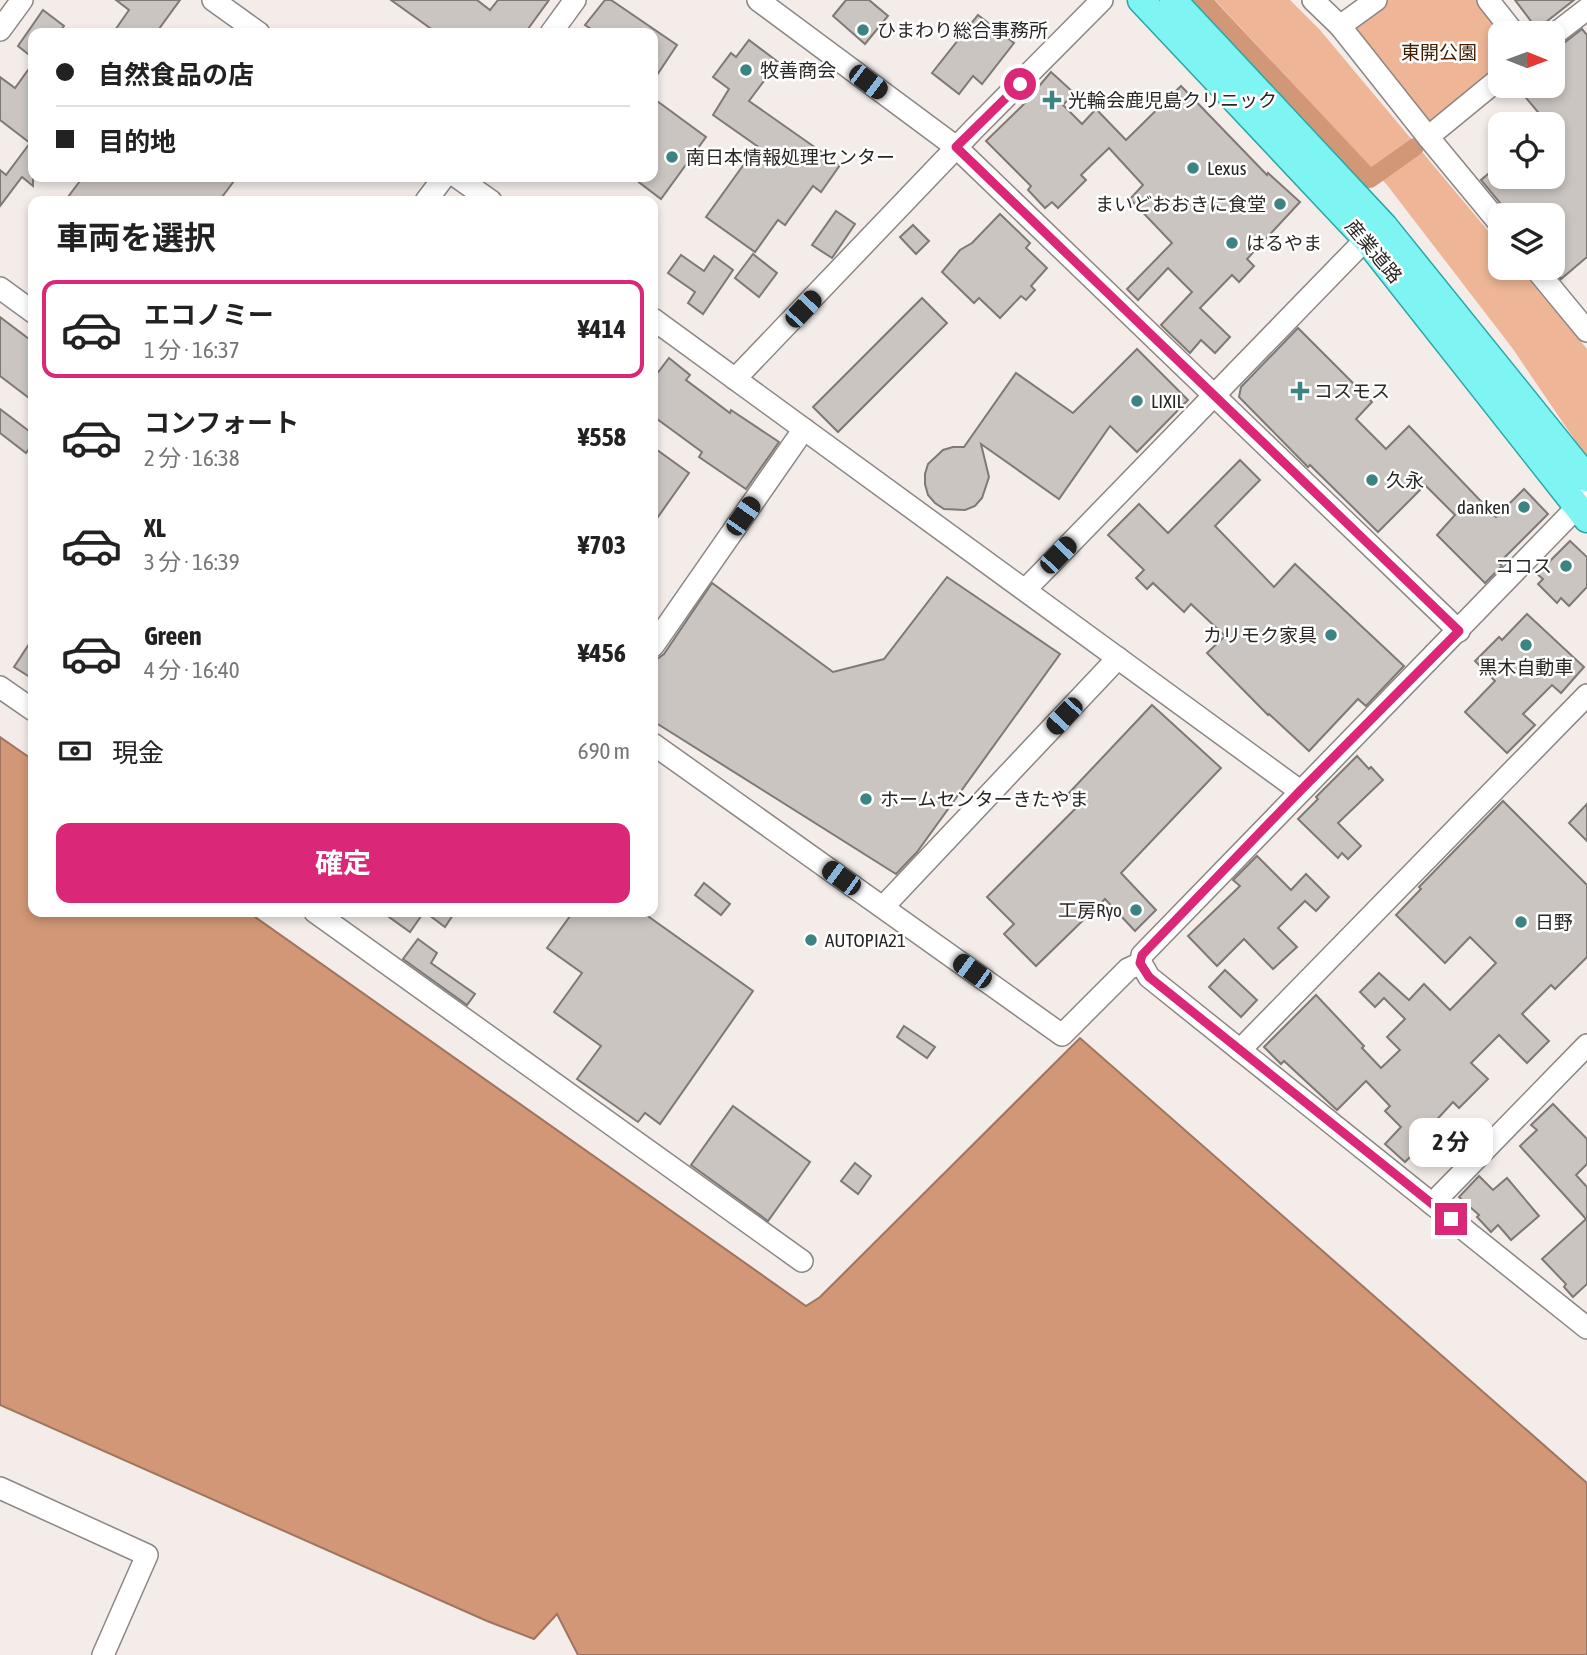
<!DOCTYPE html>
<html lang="ja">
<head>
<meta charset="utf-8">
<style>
	:root { --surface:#fff; --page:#f6f6f6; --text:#222; --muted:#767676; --line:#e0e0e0; --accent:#db2777 }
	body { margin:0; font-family:"Asap Condensed","Noto Sans JP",sans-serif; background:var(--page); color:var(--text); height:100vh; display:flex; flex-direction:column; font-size:26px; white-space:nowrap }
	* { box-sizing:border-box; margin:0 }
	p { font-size:23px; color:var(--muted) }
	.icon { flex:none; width:38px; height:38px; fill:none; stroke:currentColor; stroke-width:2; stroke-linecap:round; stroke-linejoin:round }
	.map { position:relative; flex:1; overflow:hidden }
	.sheet { position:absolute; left:28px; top:196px; width:630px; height:721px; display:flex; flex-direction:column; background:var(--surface); border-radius:14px; box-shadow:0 4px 10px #0003 }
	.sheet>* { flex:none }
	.top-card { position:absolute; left:28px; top:28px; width:630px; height:154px; border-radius:14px; box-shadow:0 4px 10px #0003; display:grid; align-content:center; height:154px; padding:0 28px; background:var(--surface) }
	.needle { width:46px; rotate:91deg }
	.tools { position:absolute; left:1488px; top:21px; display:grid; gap:14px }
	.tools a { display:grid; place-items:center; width:77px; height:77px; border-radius:14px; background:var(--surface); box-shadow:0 4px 10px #0003; font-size:35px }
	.end { position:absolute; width:32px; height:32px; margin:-16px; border:9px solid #db2777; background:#fff; box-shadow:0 0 0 4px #fff }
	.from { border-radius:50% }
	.bubble { position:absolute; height:49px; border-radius:14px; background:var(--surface); box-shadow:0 4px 10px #0003; font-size:23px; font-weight:700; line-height:49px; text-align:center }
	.car { position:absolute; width:21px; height:42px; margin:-21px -10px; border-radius:9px; box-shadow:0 0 5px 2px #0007; background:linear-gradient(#222 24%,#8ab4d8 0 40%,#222 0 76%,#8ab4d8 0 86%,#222 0) }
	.top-card b { display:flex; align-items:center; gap:24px; height:66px; font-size:26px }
	.top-card b+b { border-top:2px solid var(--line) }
	.top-card i { width:18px; height:18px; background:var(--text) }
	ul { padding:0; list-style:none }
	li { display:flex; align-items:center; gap:21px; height:98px; margin:0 14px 10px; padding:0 14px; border:4px solid transparent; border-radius:14px }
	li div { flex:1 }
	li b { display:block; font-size:26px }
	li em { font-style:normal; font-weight:700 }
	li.on { border-color:var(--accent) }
	li>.icon { width:63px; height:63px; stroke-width:1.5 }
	h2 { padding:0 28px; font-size:32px; line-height:84px }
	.pay { display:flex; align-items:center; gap:18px; height:77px; padding:0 28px; font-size:26px }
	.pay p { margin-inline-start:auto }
	.primary-button { display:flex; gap:14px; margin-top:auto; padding:14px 28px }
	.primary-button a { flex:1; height:80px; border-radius:14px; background:var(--accent); color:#fff; font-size:28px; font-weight:700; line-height:80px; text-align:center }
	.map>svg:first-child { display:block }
</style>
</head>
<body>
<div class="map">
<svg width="1587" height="1655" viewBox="0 0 1587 1655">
	<rect width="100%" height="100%" fill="#f3ece9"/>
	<g fill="#eeb696">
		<path d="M1215,0H1290L1320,30L1500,245V268H1519L1587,349V458L1513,349L1387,185Z"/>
		<path d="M1388,0H1480L1504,33H1500V69L1431,126L1351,28Z"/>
	</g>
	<path fill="#d19776" stroke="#9f755e" stroke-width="2" d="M0,737L33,760V912H248L806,1306L820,1297L1080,1038L1587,1483V1655H578L557,1614L534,1639L487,1621L0,1405Z"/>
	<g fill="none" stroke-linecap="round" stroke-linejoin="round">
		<path stroke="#d19776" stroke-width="18" d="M1202,0L1370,179L1415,147"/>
	</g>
	<g fill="#cbc5c1" stroke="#7f7976" stroke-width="2">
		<path d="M116,0H180L156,33H113L129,10Z"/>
		<path d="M391,0H477L490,10L498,0H549L525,33H437Z"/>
		<path d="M605,0H611L677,45L653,81V33H597L585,25Z"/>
		<path d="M846,0H869L888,16L865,44L833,16Z"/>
		<path d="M1515,0H1574L1537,29Z"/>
		<path d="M43,10L64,26L59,33H33V58L18,46Z"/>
		<path d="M978,15L1014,43L982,84L973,76L959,94L932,73Z"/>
		<path d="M1582,29L1587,35V257L1561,279L1552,268V215H1510L1481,180L1500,164V177H1552V124H1548L1516,86H1552V49L1560,46Z"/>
		<path d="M749,40L778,62L749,101L840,165L821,192L813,186L785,225L778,220L755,252L706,217L757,146L713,115L729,89L713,77L731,53L736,57Z"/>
		<path d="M33,63V186L22,177L0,206V170L6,175L30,143L0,120V77L15,88Z"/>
		<path d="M1051,72L1074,93L1063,105L1082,124L1096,109L1126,140L1181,86L1267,175L1268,173L1300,202L1247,259L1254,266L1239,282L1232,275L1200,308L1230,337L1215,353L1201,340L1190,353L1161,325L1192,292L1168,268L1138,300L1127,289L1172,243L1130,199L1143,185L1109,148L1081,175L1086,180L1058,208L1052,202L1045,208L1028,190L1031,186L986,141L1023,105Z"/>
		<path d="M653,98L706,137L661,199L632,177H653Z"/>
		<path d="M83,177H237L219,201H65Z"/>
		<path d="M836,211L855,224L832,258L812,245Z"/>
		<path d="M1000,214L1030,243L1026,248L1047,268L1031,286L1035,290L1026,300L1021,296L1000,318L979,298L974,303L942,272L960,250L972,243Z"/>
		<path d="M913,225L929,241L916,254L900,237Z"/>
		<path d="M753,254L777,273L759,297L735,278Z"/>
		<path d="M681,255L704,271L714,256L733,270L703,314L688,303L695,292L668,273Z"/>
		<path d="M922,298L947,323L838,432L813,407Z"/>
		<path d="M0,317L33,342V401L0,376Z"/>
		<path d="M1298,328L1372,402L1356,419L1386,449L1409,426L1496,517L1524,489L1548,514L1499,563L1502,566L1485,583L1437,535L1455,515L1425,485L1378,532L1310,465L1308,467L1239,397L1241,387Z"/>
		<path d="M1137,349L1188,400L1137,452L1110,426L1059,499L981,444L989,477L982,498L975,506L965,510L944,509L935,503L928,495L925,484V474L928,464L943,450L953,447H964L1016,373L1073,413Z"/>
		<path d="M669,358L690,375L686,380L730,413L731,410L779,442L746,489L699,457L702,452L653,416V379Z"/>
		<path d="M0,409L33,434V443L26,453L0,433Z"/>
		<path d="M653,447L689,473L653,524Z"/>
		<path d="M1240,460L1260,480L1215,526L1274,587L1295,564L1404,666L1366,706L1358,699L1309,751L1269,714L1268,715L1207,653L1225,636L1191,604L1184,612L1153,583L1147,589L1136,578L1144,570L1108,535L1139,504L1168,533Z"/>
		<path d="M1570,541L1587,557V587L1569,606L1561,598L1557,603L1538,584L1543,579L1537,574Z"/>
		<path d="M947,577L1060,654L917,852L896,874L653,721V662L664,654L712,583L833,672L884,659Z"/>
		<path d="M1527,614L1584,667L1561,693L1552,685L1523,714L1535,725L1507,753L1465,712L1495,681L1475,661L1499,637L1502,640Z"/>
		<path d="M33,638V679L14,667Z"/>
		<path d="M1152,705L1221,768L1121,873L1156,910L1135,931L1105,899L1036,966L1004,934L1014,924L987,897L1080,804L1068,794Z"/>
		<path d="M1357,756L1369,769L1371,767L1383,780L1338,823L1361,846L1348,859L1342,853L1338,858L1298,819L1318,799L1316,797Z"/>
		<path d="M1503,801L1587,885V957L1555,989L1551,985L1522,1014L1549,1041L1527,1063L1499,1035L1471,1063L1488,1079L1459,1108L1453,1102L1431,1126L1443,1137L1420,1162L1412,1155L1405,1162L1385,1144L1401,1127L1385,1111L1390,1106L1366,1081L1337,1110L1284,1061L1281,1064L1264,1047L1316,995L1364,1046L1362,1048L1381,1068L1400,1050L1387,1037L1405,1019L1384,998L1375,1007L1360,992L1379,973L1409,1000L1424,984L1450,1010L1496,963L1470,937L1445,963L1396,915L1421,889L1419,887Z"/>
		<path d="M1587,804V841L1569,823Z"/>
		<path d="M1257,856L1291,890L1306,874L1329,897L1316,911L1305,901L1278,928L1297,947L1273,969L1244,939L1217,966L1188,936L1240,886L1233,880Z"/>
		<path d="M704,883L730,904L721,915L695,895Z"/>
		<path d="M382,912H424L410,932Z"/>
		<path d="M425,912H455L445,927Z"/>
		<path d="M573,912H642L753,991L660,1124L645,1113L638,1122L577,1079L601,1046L554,1012L582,973L547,948Z"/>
		<path d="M418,939L437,953L431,963L475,994L467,1005L403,959Z"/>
		<path d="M1225,970L1257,1000L1241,1017L1209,987Z"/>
		<path d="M904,1026L935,1047L927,1058L897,1037Z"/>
		<path d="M1553,1104L1587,1139V1164L1576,1175L1587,1187V1284L1573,1297L1564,1287L1566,1284L1542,1259L1586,1219L1520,1146L1537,1130L1531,1125Z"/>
		<path d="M733,1106L810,1162L768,1221L691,1165Z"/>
		<path d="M855,1163L871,1176L858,1194L841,1181Z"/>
		<path d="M1479,1176L1493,1190L1507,1178L1539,1216L1511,1240L1498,1225L1491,1232L1477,1217L1479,1215L1459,1197Z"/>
	</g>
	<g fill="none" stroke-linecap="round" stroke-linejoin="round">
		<defs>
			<g id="minor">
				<path d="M213,0L259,33"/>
				<path d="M758,0L956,147L1459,631"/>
				<path d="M1313,0L1340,26"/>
				<path d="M1376,0L1340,26L1428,137"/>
				<path d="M1488,0L1514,33"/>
				<path d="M0,30L22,0"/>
				<path d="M551,33L575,0"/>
				<path d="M1552,36L1587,9"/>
				<path d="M1500,78L1428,137L1500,224"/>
				<path d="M457,177L491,201"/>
				<path d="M426,201L444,177"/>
				<path d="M1535,268L1587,331"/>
				<path d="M0,288L33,312"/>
				<path d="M653,319L1300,791"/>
				<path d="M735,379L974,129L1102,0"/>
				<path d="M1587,497L1142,955L1141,963L1149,977L1587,1328"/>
				<path d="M1025,590L1366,239"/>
				<path d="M653,646L804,429"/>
				<path d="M0,687L33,710"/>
				<path d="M653,744L1062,1035L1128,969L1141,963"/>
				<path d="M883,907L1118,658"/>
				<path d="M315,912L802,1261"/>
				<path d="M1240,1050L1587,695"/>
				<path d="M1432,1204L1587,1045"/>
				<path d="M0,1488L147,1555L103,1655"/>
			</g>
			<g id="major">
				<path d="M1141,0L1366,239L1587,519"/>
				<path d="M1173,0L1384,226L1587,478"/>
			</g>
		</defs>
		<use href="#minor" stroke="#8d8784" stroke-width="24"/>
		<use href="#major" stroke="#28a7a6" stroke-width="29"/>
		<use href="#minor" stroke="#fff" stroke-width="21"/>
		<use href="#major" stroke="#7ef4f3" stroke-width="26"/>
	</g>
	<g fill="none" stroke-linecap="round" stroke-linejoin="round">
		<path stroke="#db2777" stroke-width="9" d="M1020,84L956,147L1459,631L1300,791L1142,955L1140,963L1149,977L1451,1219"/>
	</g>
	<g fill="#3c8484" stroke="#fff" stroke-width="2.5">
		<circle cx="863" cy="30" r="7"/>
		<circle cx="746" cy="70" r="7"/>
		<path d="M1048.5 89.5h7v7h7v7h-7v7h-7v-7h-7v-7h7z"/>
		<circle cx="672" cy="157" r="7"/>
		<circle cx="1193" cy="168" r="7"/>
		<circle cx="1280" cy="204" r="7"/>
		<circle cx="1232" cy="243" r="7"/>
		<path d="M1296.5 380.5h7v7h7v7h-7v7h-7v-7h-7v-7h7z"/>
		<circle cx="1137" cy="401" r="7"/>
		<circle cx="1372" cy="480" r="7"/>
		<circle cx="1524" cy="507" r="7"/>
		<circle cx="1566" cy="566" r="7"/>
		<circle cx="1331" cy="635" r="7"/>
		<circle cx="1526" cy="645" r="7"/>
		<circle cx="866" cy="799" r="7"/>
		<circle cx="1136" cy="910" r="7"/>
		<circle cx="1521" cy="922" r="7"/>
		<circle cx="811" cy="940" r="7"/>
	</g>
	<g text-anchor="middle" stroke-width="5" stroke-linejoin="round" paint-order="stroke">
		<g font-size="19" fill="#292725" stroke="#fff" text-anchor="start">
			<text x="877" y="37">ひまわり総合事務所</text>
			<text x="760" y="77">牧善商会</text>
			<text x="1068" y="107">光輪会鹿児島クリニック</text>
			<text x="686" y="164">南日本情報処理センター</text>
			<text x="1207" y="175">Lexus</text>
			<text x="1266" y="211" text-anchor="end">まいどおおきに食堂</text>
			<text x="1246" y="250">はるやま</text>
			<text x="1314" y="398">コスモス</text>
			<text x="1151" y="408">LIXIL</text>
			<text x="1386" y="487">久永</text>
			<text x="1510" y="514" text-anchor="end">danken</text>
			<text x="1552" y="573" text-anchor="end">ココス</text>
			<text x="1317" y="642" text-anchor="end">カリモク家具</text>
			<text x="1526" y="674" text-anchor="middle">黒木自動車</text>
			<text x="880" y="806">ホームセンターきたやま</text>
			<text x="1122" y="917" text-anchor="end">工房Ryo</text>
			<text x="1535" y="929">日野</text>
			<text x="825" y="947">AUTOPIA21</text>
		</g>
		<g font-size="19" fill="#441e04" stroke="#fff">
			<text x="1439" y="59">東開公園</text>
		</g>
		<g font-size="19" fill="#292725" stroke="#fff">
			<text transform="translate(1374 251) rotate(50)" y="7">産業道路</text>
		</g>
	</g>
</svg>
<div class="tools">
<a><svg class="needle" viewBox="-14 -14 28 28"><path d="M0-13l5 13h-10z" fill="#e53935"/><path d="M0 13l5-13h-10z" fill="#767676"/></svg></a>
<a><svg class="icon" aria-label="locate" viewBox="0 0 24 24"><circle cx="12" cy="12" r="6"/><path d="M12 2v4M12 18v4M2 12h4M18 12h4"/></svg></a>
<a><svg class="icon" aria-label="layers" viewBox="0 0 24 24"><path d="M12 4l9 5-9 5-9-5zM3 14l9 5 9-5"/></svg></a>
</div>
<i class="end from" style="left:1020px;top:84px"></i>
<i class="end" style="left:1451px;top:1219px"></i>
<div class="bubble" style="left:1409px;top:1118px;width:84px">2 分</div>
<i class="car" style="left:868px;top:82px;rotate:127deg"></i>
<i class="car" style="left:803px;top:309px;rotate:43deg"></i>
<i class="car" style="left:743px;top:516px;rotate:35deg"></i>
<i class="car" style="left:1058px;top:555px;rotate:44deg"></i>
<i class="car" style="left:1064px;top:716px;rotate:223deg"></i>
<i class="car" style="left:841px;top:878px;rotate:306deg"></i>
<i class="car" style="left:972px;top:971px;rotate:306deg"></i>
<div class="top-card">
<b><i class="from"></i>自然食品の店</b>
<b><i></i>目的地</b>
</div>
<section class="sheet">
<h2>車両を選択</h2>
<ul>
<li class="on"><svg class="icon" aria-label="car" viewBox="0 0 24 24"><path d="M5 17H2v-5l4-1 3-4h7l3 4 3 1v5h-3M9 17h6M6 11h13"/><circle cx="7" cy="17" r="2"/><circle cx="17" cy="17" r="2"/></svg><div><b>エコノミー</b><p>1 分 · 16:37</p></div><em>¥414</em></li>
<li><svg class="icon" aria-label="car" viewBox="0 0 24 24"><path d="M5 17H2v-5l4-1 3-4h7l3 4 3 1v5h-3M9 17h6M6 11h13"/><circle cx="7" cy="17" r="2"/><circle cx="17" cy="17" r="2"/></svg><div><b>コンフォート</b><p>2 分 · 16:38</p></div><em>¥558</em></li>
<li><svg class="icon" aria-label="car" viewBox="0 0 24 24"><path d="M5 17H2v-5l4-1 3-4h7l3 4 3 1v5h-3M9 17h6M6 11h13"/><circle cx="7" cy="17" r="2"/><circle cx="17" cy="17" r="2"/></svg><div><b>XL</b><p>3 分 · 16:39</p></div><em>¥703</em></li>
<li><svg class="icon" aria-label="car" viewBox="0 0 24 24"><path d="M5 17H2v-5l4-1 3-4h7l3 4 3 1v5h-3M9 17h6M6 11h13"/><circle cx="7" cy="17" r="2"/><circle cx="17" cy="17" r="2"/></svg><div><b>Green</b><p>4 分 · 16:40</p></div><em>¥456</em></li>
</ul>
<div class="pay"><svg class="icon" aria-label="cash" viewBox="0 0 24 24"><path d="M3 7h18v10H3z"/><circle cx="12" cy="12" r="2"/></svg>現金<p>690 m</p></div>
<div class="primary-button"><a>確定</a></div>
</section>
</div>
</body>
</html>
